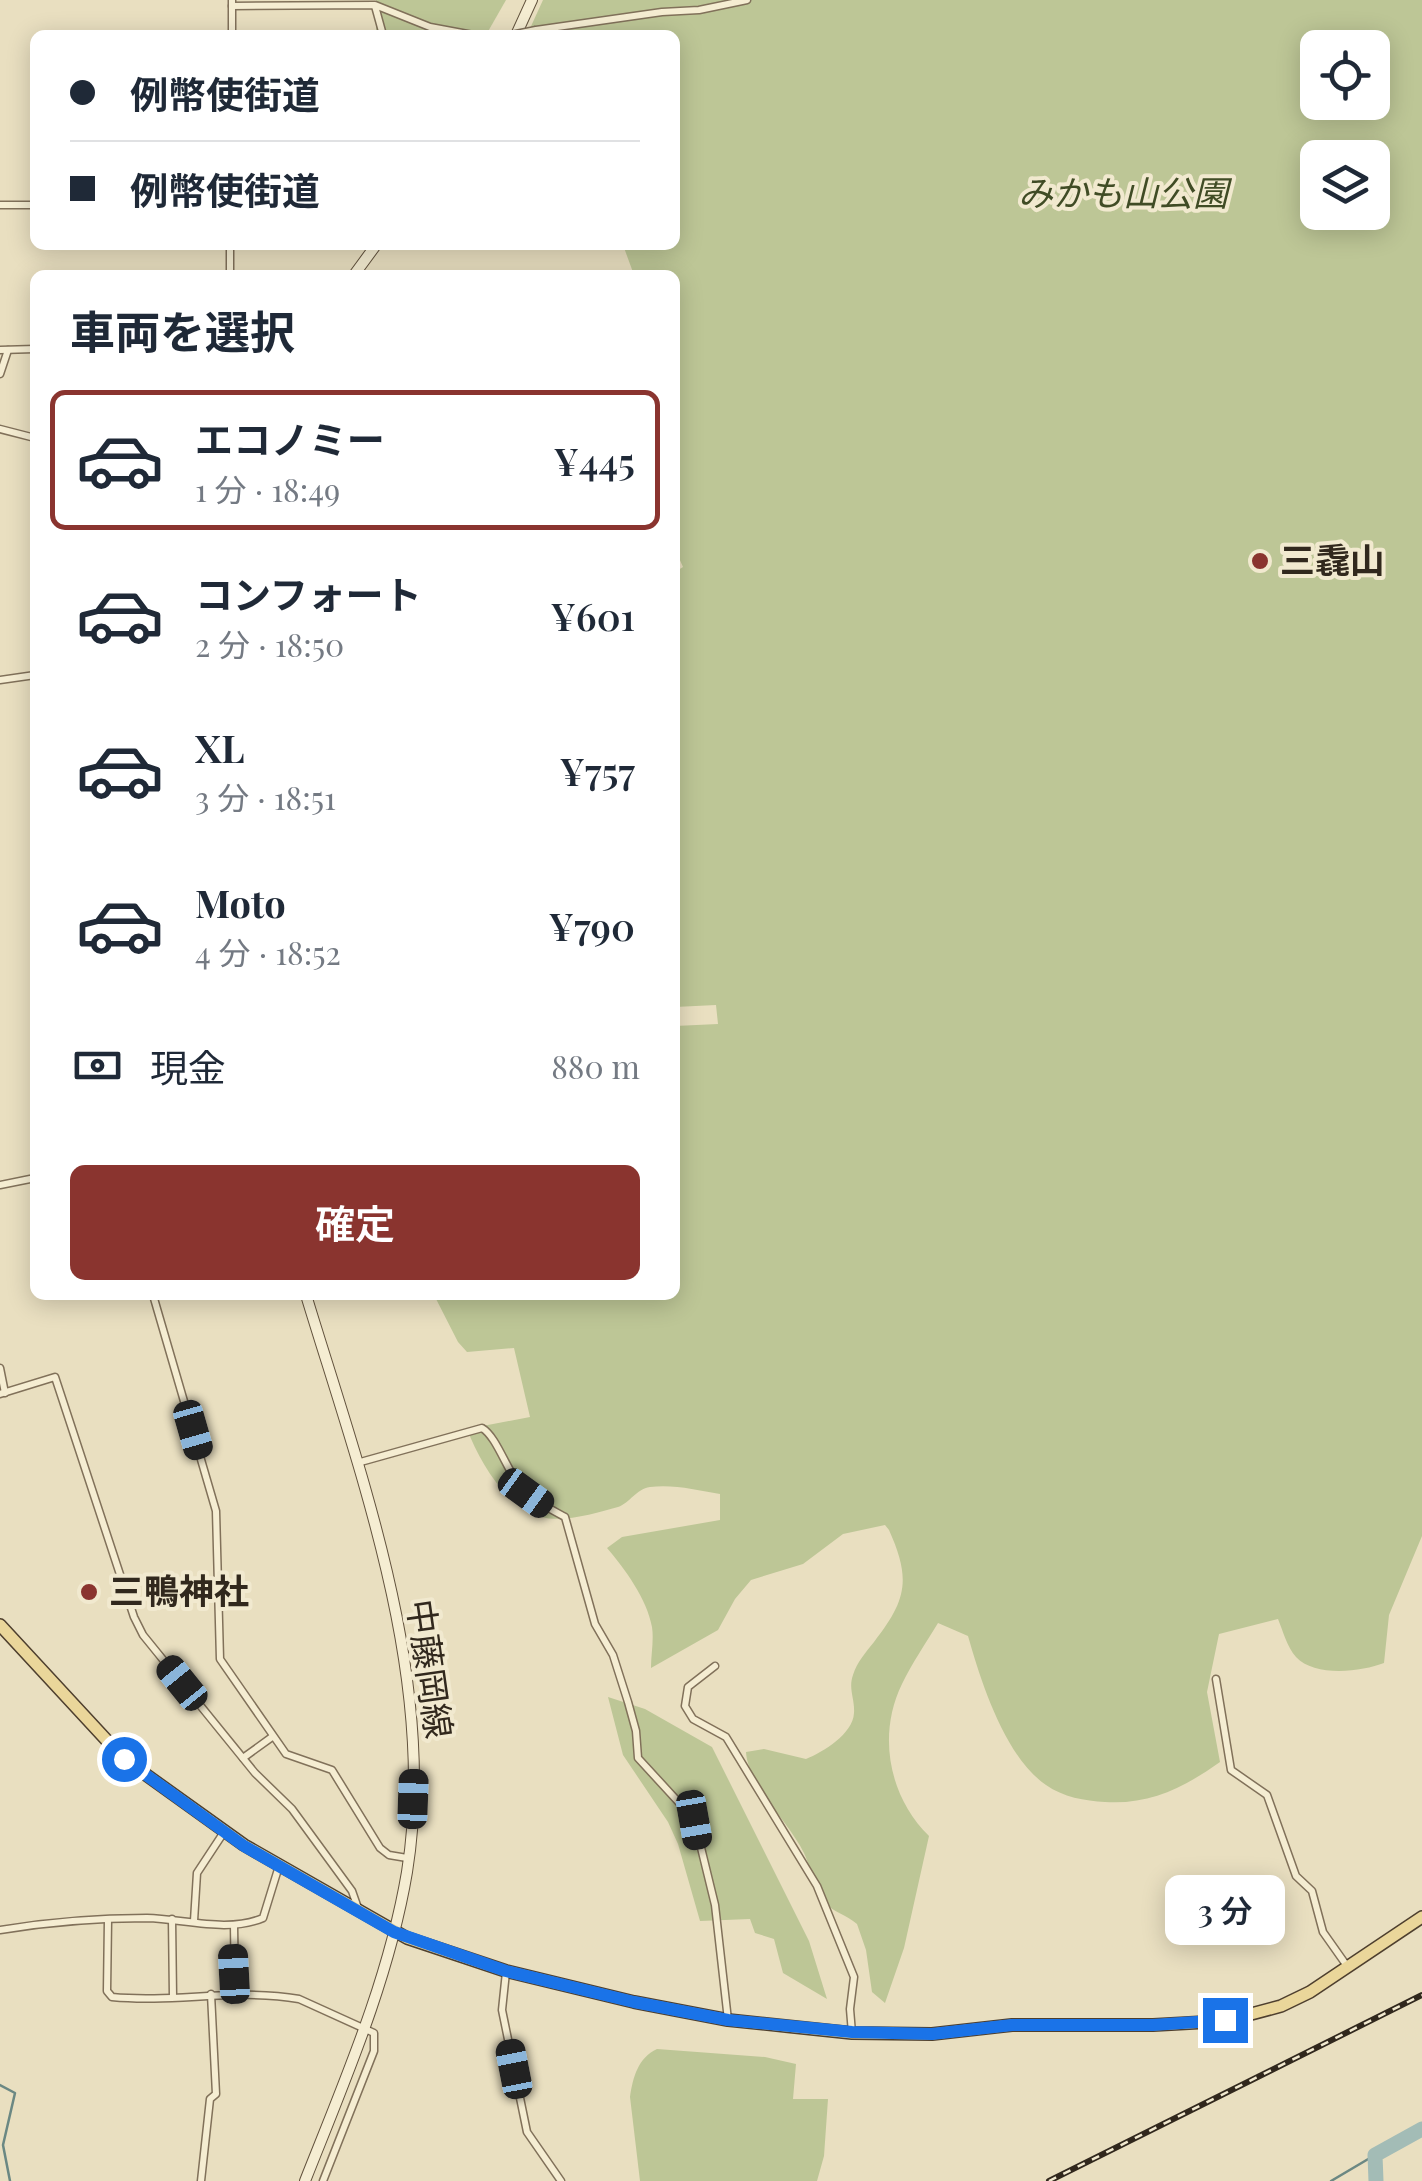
<!DOCTYPE html>
<html lang="ja">
<head>
<meta charset="utf-8">
<style>
	:root { --surface:#fff; --page:#f2f2f3; --text:#1f2937; --muted:#747a83; --line:#e0e1e3; --accent:#8a342f }
	body { margin:0; font-family:"Playfair Display","Noto Sans JP",serif; background:var(--page); color:var(--text); height:100vh; display:flex; flex-direction:column; font-size:38px; white-space:nowrap }
	* { box-sizing:border-box; margin:0 }
	p { font-size:32px; color:var(--muted) }
	.icon { flex:none; width:55px; height:55px; fill:none; stroke:currentColor; stroke-width:2; stroke-linecap:round; stroke-linejoin:round }
	.map { position:relative; flex:1; overflow:hidden }
	.sheet { position:absolute; left:30px; top:270px; width:650px; height:1030px; display:flex; flex-direction:column; background:var(--surface); border-radius:15px; box-shadow:0 5px 25px #0003 }
	.sheet>* { flex:none }
	.top-card { position:absolute; left:30px; top:30px; width:650px; height:220px; border-radius:15px; box-shadow:0 5px 25px #0003; display:grid; align-content:center; height:220px; padding:0 40px; background:var(--surface) }
	.fabs { position:absolute; left:1300px; top:30px; display:grid; gap:20px }
	.fabs a { display:grid; place-items:center; width:90px; height:90px; border-radius:15px; background:var(--surface); box-shadow:0 5px 25px #0003; font-size:50px }
	.end { position:absolute; width:45px; height:45px; margin:-22px; border:12px solid #1a73e8; background:#fff; box-shadow:0 0 0 5px #fff }
	.from { border-radius:50% }
	.bubble { position:absolute; height:70px; border-radius:15px; background:var(--surface); box-shadow:0 5px 25px #0003; font-size:32px; font-weight:600; line-height:70px; text-align:center }
	.car { position:absolute; width:30px; height:60px; margin:-30px -15px; border-radius:12px; box-shadow:0 0 8px 2px #0007; background:linear-gradient(#222 24%,#8ab4d8 0 40%,#222 0 76%,#8ab4d8 0 86%,#222 0) }
	.top-card b { display:flex; align-items:center; gap:35px; height:95px; font-size:38px }
	.top-card b+b { border-top:2px solid var(--line) }
	.top-card i { width:25px; height:25px; background:var(--text) }
	ul { padding:0; list-style:none }
	li { display:flex; align-items:center; gap:30px; height:140px; margin:0 20px 15px; padding:0 20px; border:5px solid transparent; border-radius:15px }
	li div { flex:1 }
	li b { display:block; font-size:38px }
	li em { font-style:normal; font-weight:600 }
	li.selected { border-color:var(--accent) }
	li>.icon { width:90px; height:90px; stroke-width:1.5 }
	h2 { padding:0 40px; font-size:45px; line-height:120px }
	.pay { display:flex; align-items:center; gap:25px; height:110px; padding:0 40px; font-size:38px }
	.pay p { margin-inline-start:auto }
	.primary-button { display:flex; gap:20px; margin-top:auto; padding:20px 40px }
	.primary-button a { flex:1; height:115px; border-radius:15px; background:var(--accent); color:#fff; font-size:40px; font-weight:600; line-height:115px; text-align:center }
	.map>svg:first-child { display:block }
</style>
</head>
<body>
<div class="map">
<svg width="1422" height="2181" viewBox="0 0 1422 2181">
	<rect width="100%" height="100%" fill="#e9dfc0"/>
	<g fill="#bdc696" fill-rule="evenodd">
		<path d="M376,0H506L486,35H376Z"/>
		<path d="M543,0H1422V1536L1389,1615L1384,1663C1361,1672 1314,1677 1296,1657C1287,1647 1283,1631 1278,1619L1219,1634L1207,1692L1220,1762C1185,1787 1150,1805 1105,1802C1085,1801 1063,1797 1046,1785C1005,1757 981,1682 968,1636L938,1623C926,1643 912,1663 902,1684C877,1735 889,1797 929,1836L904,1948L885,2003L872,1992L866,1950L857,1924C847,1915 833,1912 825,1903C812,1889 812,1870 804,1853C789,1822 748,1785 746,1752L764,1749L806,1759C823,1752 853,1734 854,1713C855,1699 848,1689 853,1675C857,1662 866,1652 874,1642C907,1600 911,1579 889,1530L885,1525L843,1534L803,1564L751,1580L735,1599L718,1630L651,1668C651,1654 654,1640 652,1627C647,1599 625,1569 607,1548L622,1537L720,1520V1494C697,1490 673,1484 650,1487C636,1489 630,1503 618,1507C597,1513 563,1523 541,1517C504,1505 480,1462 467,1429L530,1417L514,1348L467,1352L458,1342L434,1295H675V1026L718,1024L716,1005L675,1007V572L683,567L675,549V275H634L623,245H675V35H527ZM1318,48H1372V102H1318ZM1318,158H1372V212H1318Z"/>
		<path d="M608,1697L645,1709L712,1747L809,1941L827,1999L783,1973L774,1939L755,1933L750,1919L700,1921L678,1844L668,1822L623,1755Z"/>
		<path d="M657,2049L765,2057L796,2064L793,2099H828L824,2156L817,2181H640L630,2097C633,2077 638,2058 657,2049Z"/>
	</g>
	<g fill="none" stroke-linecap="round" stroke-linejoin="round">
		<g stroke="#6b8883" stroke-width="2.5">
			<path d="M0,2085L15,2093L3,2145L10,2181"/>
			<path d="M1331,2181L1375,2155"/>
		</g>
		<path stroke="#a3bcb6" stroke-width="15" d="M1376,2181L1375,2155L1422,2129"/>
		<defs>
			<g id="street">
				<path d="M232,6L375,5L430,27L473,35"/>
				<path d="M375,6L383,35"/>
				<path d="M536,30L662,12L699,10L747,0"/>
				<path d="M232,35V0"/>
				<path d="M0,205H35"/>
				<path d="M230,275V245"/>
				<path d="M0,350L35,349"/>
				<path d="M0,374L8,350"/>
				<path d="M0,429L35,438"/>
				<path d="M0,680L35,675"/>
				<path d="M0,1185L35,1178"/>
				<path d="M153,1295L216,1511L220,1659L286,1754L332,1770L380,1848L389,1855L407,1858"/>
				<path d="M0,1368L5,1393"/>
				<path d="M0,1394L55,1377L134,1617L143,1635L255,1773L292,1809L352,1891L359,1911"/>
				<path d="M357,1463L482,1428C496,1436 506,1468 518,1483C530,1499 548,1508 565,1517L595,1624L613,1655L628,1702L636,1731L638,1758L694,1819L715,1905L728,2020"/>
				<path d="M715,1666L688,1687L685,1706L693,1719L726,1737L817,1886L854,1977L850,2009L852,2033"/>
				<path d="M1216,1679L1231,1770L1267,1795L1296,1876L1312,1891L1323,1932L1347,1966"/>
				<path d="M243,1758L272,1737"/>
				<path d="M172,1919L173,1997"/>
				<path d="M108,1920L107,1991L112,1997C175,2003 237,1988 299,1999L374,2033V2051L323,2181"/>
				<path d="M194,1921L197,1873L224,1832"/>
				<path d="M234,1925L235,1992"/>
				<path d="M0,1930C48,1922 98,1918 147,1918C184,1919 228,1933 263,1918L279,1866"/>
				<path d="M506,1972L502,2010L527,2132L561,2181"/>
				<path d="M201,2181L210,2099L216,2094L211,1994"/>
			</g>
			<g id="secondary">
				<path d="M516,35L532,0"/>
				<path d="M354,275L376,245"/>
				<path d="M305,2181C345,2080 389,1979 407,1872C438,1681 361,1476 306,1295"/>
			</g>
			<path id="primary" d="M0,1625L124,1759L244,1845L407,1938L506,1971L634,2002L728,2020L852,2033L932,2034L1012,2025H1153L1225,2021L1281,2006L1310,1992L1422,1917"/>
		</defs>
		<use href="#street" stroke="#81715a" stroke-width="9"/>
		<use href="#secondary" stroke="#62523d" stroke-width="12"/>
		<use href="#primary" stroke="#4e3f2e" stroke-width="14"/>
		<use href="#street" stroke="#f5edd2" stroke-width="6"/>
		<use href="#secondary" stroke="#f5edd2" stroke-width="10"/>
		<use href="#primary" stroke="#ead69a" stroke-width="11"/>
		<defs>
			<path id="rail" d="M1049,2181L1422,1995"/>
		</defs>
		<use href="#rail" stroke="#31281d" stroke-width="6"/>
		<use href="#rail" stroke="#f1e9cf" stroke-width="2.5" stroke-dasharray="8" stroke-linecap="butt"/>
		<defs>
			<path id="street-bridge" d="M511,35L536,30"/>
		</defs>
		<use href="#street-bridge" stroke="#81715a" stroke-width="9" stroke-linecap="butt"/>
		<use href="#street-bridge" stroke="#f5edd2" stroke-width="6"/>
	</g>
	<g fill="none" stroke-linecap="round" stroke-linejoin="round">
		<path stroke="#1a73e8" stroke-width="12" d="M124,1759L244,1846L394,1932L506,1971L634,2002L728,2020L852,2032L932,2034L1012,2025H1153L1225,2020"/>
	</g>
	<g fill="#8a342f" stroke="#f1e9cf" stroke-width="4">
		<circle cx="1260" cy="561" r="10"/>
		<circle cx="89" cy="1592" r="10"/>
	</g>
	<g text-anchor="middle" stroke-width="8" stroke-linejoin="round" paint-order="stroke">
		<g font-size="35" font-style="italic" fill="#404c25" stroke="#f1e9cf">
			<text x="1123" y="206">みかも山公園</text>
		</g>
		<g font-size="35" font-weight="bold" fill="#31281d" stroke="#f1e9cf" text-anchor="start">
			<text x="1280" y="573">三毳山</text>
			<text x="109" y="1604">三鴨神社</text>
		</g>
		<g font-size="35" fill="#31281d" stroke="#f1e9cf">
			<text transform="translate(429 1669) rotate(82)" y="12">中藤岡線</text>
		</g>
	</g>
</svg>
<div class="fabs">
<a><svg class="icon" aria-label="locate" viewBox="0 0 24 24"><circle cx="12" cy="12" r="6"/><path d="M12 2v4M12 18v4M2 12h4M18 12h4"/></svg></a>
<a><svg class="icon" aria-label="layers" viewBox="0 0 24 24"><path d="M12 4l9 5-9 5-9-5zM3 14l9 5 9-5"/></svg></a>
</div>
<i class="end from" style="left:124px;top:1759px"></i>
<i class="end" style="left:1225px;top:2020px"></i>
<div class="bubble" style="left:1165px;top:1875px;width:120px">3 分</div>
<i class="car" style="left:193px;top:1430px;rotate:164deg"></i>
<i class="car" style="left:526px;top:1493px;rotate:126deg"></i>
<i class="car" style="left:182px;top:1683px;rotate:321deg"></i>
<i class="car" style="left:413px;top:1799px;rotate:2deg"></i>
<i class="car" style="left:694px;top:1820px;rotate:170deg"></i>
<i class="car" style="left:234px;top:1974px;rotate:357deg"></i>
<i class="car" style="left:514px;top:2069px;rotate:349deg"></i>
<div class="top-card">
<b><i class="from"></i>例幣使街道</b>
<b><i></i>例幣使街道</b>
</div>
<section class="sheet">
<h2>車両を選択</h2>
<ul>
<li class="selected"><svg class="icon" aria-label="car" viewBox="0 0 24 24"><path d="M5 17H2v-5l4-1 3-4h7l3 4 3 1v5h-3M9 17h6M6 11h13"/><circle cx="7" cy="17" r="2"/><circle cx="17" cy="17" r="2"/></svg><div><b>エコノミー</b><p>1 分 · 18:49</p></div><em>¥445</em></li>
<li><svg class="icon" aria-label="car" viewBox="0 0 24 24"><path d="M5 17H2v-5l4-1 3-4h7l3 4 3 1v5h-3M9 17h6M6 11h13"/><circle cx="7" cy="17" r="2"/><circle cx="17" cy="17" r="2"/></svg><div><b>コンフォート</b><p>2 分 · 18:50</p></div><em>¥601</em></li>
<li><svg class="icon" aria-label="car" viewBox="0 0 24 24"><path d="M5 17H2v-5l4-1 3-4h7l3 4 3 1v5h-3M9 17h6M6 11h13"/><circle cx="7" cy="17" r="2"/><circle cx="17" cy="17" r="2"/></svg><div><b>XL</b><p>3 分 · 18:51</p></div><em>¥757</em></li>
<li><svg class="icon" aria-label="car" viewBox="0 0 24 24"><path d="M5 17H2v-5l4-1 3-4h7l3 4 3 1v5h-3M9 17h6M6 11h13"/><circle cx="7" cy="17" r="2"/><circle cx="17" cy="17" r="2"/></svg><div><b>Moto</b><p>4 分 · 18:52</p></div><em>¥790</em></li>
</ul>
<div class="pay"><svg class="icon" aria-label="cash" viewBox="0 0 24 24"><path d="M3 7h18v10H3z"/><circle cx="12" cy="12" r="2"/></svg>現金<p>880 m</p></div>
<div class="primary-button"><a>確定</a></div>
</section>
</div>
</body>
</html>
